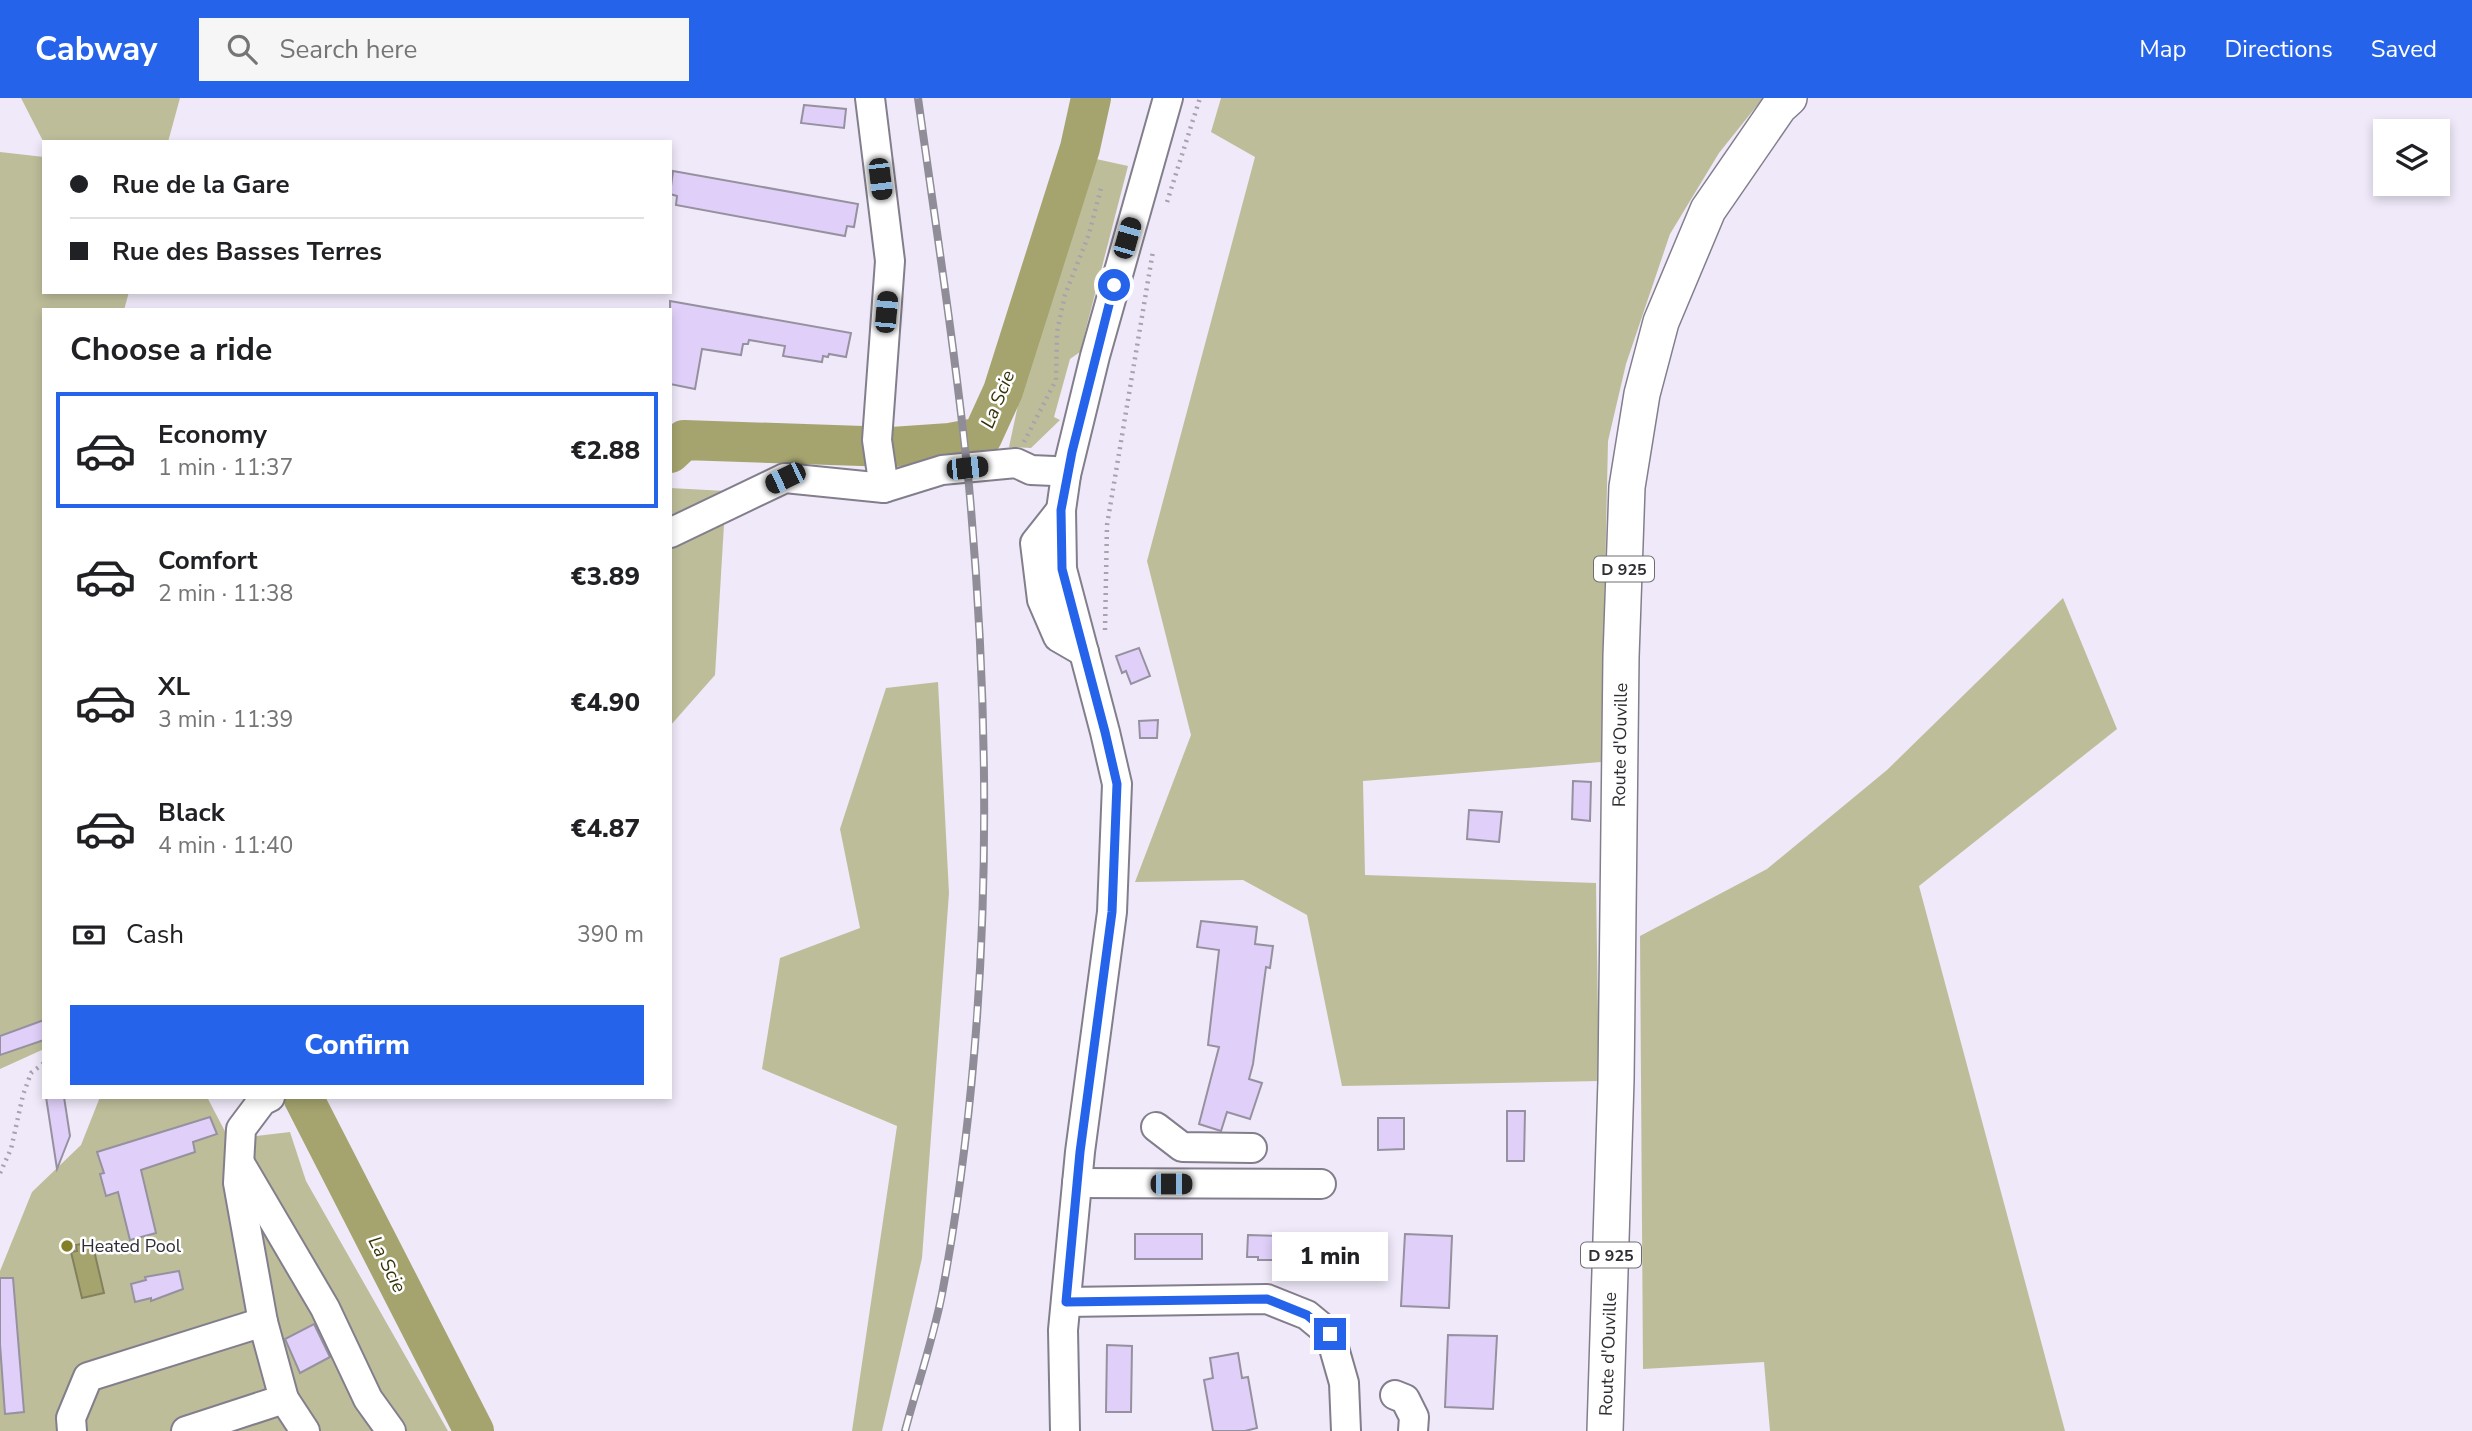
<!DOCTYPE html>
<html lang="en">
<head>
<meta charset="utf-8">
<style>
	:root { --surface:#fff; --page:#f6f6f6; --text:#202124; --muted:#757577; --line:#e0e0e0; --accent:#2563eb }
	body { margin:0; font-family:"Nunito Sans",sans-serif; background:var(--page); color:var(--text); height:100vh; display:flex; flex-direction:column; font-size:26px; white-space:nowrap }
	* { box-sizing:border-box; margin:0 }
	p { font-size:23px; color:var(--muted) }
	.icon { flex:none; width:38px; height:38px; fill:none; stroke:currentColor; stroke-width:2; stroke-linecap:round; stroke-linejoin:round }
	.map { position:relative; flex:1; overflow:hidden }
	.panel { position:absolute; left:42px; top:210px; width:630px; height:791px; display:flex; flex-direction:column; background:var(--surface); border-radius:0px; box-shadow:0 4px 10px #0003 }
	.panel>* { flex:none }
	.banner { position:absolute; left:42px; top:42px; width:630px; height:154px; border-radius:0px; box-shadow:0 4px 10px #0003; display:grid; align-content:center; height:154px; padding:0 28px; background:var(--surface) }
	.buttons { position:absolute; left:2373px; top:21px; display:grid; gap:14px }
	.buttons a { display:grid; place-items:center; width:77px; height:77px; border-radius:0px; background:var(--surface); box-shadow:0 4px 10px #0003; font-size:35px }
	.end { position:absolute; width:32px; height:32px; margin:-16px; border:9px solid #2563eb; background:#fff; box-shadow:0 0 0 4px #fff }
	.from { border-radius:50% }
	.bubble { position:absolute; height:49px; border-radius:0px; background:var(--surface); box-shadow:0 4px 10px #0003; font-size:23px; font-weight:800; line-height:49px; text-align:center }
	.car { position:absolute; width:21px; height:42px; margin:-21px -10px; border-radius:9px; box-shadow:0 0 5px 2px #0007; background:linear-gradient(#222 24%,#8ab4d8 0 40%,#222 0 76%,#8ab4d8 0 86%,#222 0) }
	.banner b { display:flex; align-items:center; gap:24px; height:66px; font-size:26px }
	.banner b+b { border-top:2px solid var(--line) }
	.banner i { width:18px; height:18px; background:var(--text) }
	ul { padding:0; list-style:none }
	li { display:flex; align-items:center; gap:21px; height:116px; margin:0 14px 10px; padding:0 14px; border:4px solid transparent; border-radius:0px }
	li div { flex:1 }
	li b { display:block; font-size:26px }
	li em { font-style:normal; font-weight:800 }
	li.selected { border-color:var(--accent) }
	li>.icon { width:63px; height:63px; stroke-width:1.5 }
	h2 { padding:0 28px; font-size:32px; line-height:84px }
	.pay { display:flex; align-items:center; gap:18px; height:77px; padding:0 28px; font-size:26px }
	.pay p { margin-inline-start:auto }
	.cta { display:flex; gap:14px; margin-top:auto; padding:14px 28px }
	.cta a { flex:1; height:80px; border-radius:0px; background:var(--accent); color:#fff; font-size:28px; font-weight:800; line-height:80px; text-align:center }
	header { display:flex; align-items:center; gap:42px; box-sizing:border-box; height:98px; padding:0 35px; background:var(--accent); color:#fff }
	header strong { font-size:33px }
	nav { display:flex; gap:38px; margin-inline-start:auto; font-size:24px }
	.search { width:490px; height:63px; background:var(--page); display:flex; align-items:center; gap:18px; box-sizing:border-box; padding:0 24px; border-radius:0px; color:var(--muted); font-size:26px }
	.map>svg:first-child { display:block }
</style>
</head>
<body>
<header>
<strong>Cabway</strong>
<div class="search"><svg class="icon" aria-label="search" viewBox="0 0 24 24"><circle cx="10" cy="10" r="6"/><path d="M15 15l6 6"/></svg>Search here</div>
<nav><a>Map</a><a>Directions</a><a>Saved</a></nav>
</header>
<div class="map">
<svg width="2472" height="1333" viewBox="0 0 2472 1333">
	<rect width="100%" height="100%" fill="#efe9f9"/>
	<g fill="#bebd9a">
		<path d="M21,0H180L168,44L44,45Z"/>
		<path d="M1221,0H1763L1719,55L1670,136L1626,266L1608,343L1601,664L1363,683L1365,777L1596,785L1599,983L1342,988L1307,817L1243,782L1135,784L1191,637L1147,463L1255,59L1211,34Z"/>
		<path d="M0,54L44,59V194H129L124,212H44V951L0,971Z"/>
		<path d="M1087,59L1128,68L1080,254L1070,261L1054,319L1060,322L1031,350L1009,349L1048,167Z"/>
		<path d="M670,390L726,393L715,577L670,628Z"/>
		<path d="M2063,500L2117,631L1919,788L2065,1333H1770L1764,1264L1643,1271L1640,838L1767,771L1887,672Z"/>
		<path d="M938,584L949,795L922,1160L882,1333H852L897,1028L762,971L780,860L860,830L840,731L886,590Z"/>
		<path d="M100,999H207L229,1041L290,1034L306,1083L448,1333H0V1173L32,1094L81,1047Z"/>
	</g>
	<path fill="#a5a46f" stroke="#82805d" stroke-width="2" d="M86,1145L87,1150L93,1148L104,1195L82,1200L71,1154L77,1153L76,1147Z"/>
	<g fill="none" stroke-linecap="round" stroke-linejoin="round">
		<g stroke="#a5a46f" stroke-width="40">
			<path d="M670,355L684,342L892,349L950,345L982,339L1003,293L1080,50L1091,0"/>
			<path d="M303,999L474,1333"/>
		</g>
	</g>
	<g fill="#e0d0f9" stroke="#96919f" stroke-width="2">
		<path d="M804,7L846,11L844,30L801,25Z"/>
		<path d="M673,73L858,106L854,129L847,128L845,138L676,107L677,98L670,96Z"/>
		<path d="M670,203L851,235L846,259L829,256L828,259L823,258L822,264L783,258L785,248L749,242L748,246H743L741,257L702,251L695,291L670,286Z"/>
		<path d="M1139,550L1150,578L1131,586L1126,573L1122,575L1116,558Z"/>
		<path d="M1158,622L1157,640H1140L1139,623Z"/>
		<path d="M1573,683L1591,684L1590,723L1572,721Z"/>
		<path d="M1469,712L1502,714L1499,744L1467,741Z"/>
		<path d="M1201,823L1257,829L1255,846L1273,848L1270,870L1266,869L1253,966L1249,981L1262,985L1250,1021L1227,1014L1221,1033L1199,1026L1219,949L1208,947L1219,852L1197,849Z"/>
		<path d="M44,922V942L0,957V938Z"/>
		<path d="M46,999H64L70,1038L57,1071Z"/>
		<path d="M1507,1013H1525L1524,1063H1507Z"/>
		<path d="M210,1019L217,1036L193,1044L195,1054L141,1072L156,1135L130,1142L118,1094L106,1098L100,1076L104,1075L97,1054Z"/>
		<path d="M1378,1020H1404V1051L1378,1052Z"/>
		<rect x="1135" y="1136" width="67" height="25"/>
		<path d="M1405,1136L1452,1138L1449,1210L1401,1208Z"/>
		<path d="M1248,1137L1281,1138V1162H1258V1159H1247Z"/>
		<path d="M179,1173L183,1191L151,1203V1200L135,1204L131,1186L146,1182L145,1179Z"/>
		<path d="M0,1180H13L24,1314L5,1316L0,1246Z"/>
		<path d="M314,1226L330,1259L300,1275L285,1241Z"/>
		<path d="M1448,1237L1497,1238L1493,1311L1445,1309Z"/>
		<path d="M1107,1247L1132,1248L1131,1314H1106Z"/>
		<path d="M1238,1255L1242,1280L1248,1279L1257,1330L1245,1333H1213L1204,1282L1213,1280L1210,1260Z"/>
	</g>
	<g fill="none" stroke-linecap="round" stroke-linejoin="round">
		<defs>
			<g id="minor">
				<path d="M870,0L890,163L877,342L884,390"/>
				<path d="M1061,412L1035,445L1042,502L1058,539L1084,554"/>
				<path d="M670,435L785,380L884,390L942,372L1016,365L1031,372L1054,373L1066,377"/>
				<path d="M1156,1029L1182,1049L1252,1050"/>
				<path d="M241,1067L325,1210L368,1301L391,1333"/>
				<path d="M1077,1085L1321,1086"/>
				<path d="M1066,1204L1267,1201L1307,1217L1330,1236L1344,1285L1346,1333"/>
				<path d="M263,1224L284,1301"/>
				<path d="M1395,1297L1405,1301L1414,1319L1413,1333"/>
				<path d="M72,1333L71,1320L88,1279L263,1224L238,1085L241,1031L262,1003L270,999"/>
				<path d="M186,1333L284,1301L305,1333"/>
				<path d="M1065,1333L1063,1232L1080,1054L1112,814L1117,686L1105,634L1062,471L1061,412L1066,377L1095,258L1168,0"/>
			</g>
			<path id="major" d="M1605,1333L1616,982L1621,559L1627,389L1642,296L1661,224L1708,112L1779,9L1789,0"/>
		</defs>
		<use href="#minor" stroke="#837e8c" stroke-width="32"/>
		<use href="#major" stroke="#837e8c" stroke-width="38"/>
		<g stroke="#a7a2ae" stroke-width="4.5" stroke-dasharray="2 5" stroke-linecap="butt">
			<path d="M1167,104L1200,0"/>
			<path d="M1024,344L1056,282L1057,234L1065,197L1089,136L1102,86"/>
			<path d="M1105,532L1107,427L1153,153"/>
			<path d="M0,1075L11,1051L23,997L31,975L44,965"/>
		</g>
		<use href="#minor" stroke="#fff" stroke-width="28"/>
		<use href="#major" stroke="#fff" stroke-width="35"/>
		<defs>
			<path id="rail" d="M905,1333C917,1288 933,1242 942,1196C991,934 993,653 969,388C956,259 936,129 918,0"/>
		</defs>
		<use href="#rail" stroke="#918d98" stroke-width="8"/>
		<use href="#rail" stroke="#fff" stroke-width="5" stroke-dasharray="16" stroke-linecap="butt"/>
	</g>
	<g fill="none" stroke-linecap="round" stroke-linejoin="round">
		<path stroke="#2563eb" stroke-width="9" d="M1114,187L1072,354L1061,412L1062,471L1105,634L1117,686L1112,814L1080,1054L1066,1204L1267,1201L1307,1217L1330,1236"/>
	</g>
	<circle fill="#848028" stroke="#fff" stroke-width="2.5" cx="67" cy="1148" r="7"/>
	<g text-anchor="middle" stroke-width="5" stroke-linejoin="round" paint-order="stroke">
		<g fill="#fff" stroke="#6e6c70" stroke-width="2">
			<rect x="1594" y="458.5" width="60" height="25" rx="5"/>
			<rect x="1581" y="1144.5" width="60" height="25" rx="5"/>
		</g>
		<g font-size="16" font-weight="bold" fill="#302d33">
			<text x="1624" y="477">D 925</text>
			<text x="1611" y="1163">D 925</text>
		</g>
		<g font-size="18" fill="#302d33" stroke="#fff">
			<text transform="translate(1620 647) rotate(-89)" y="6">Route d'Ouville</text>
			<text transform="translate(1608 1256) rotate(-88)" y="6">Route d'Ouville</text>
		</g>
		<g font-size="18" fill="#302d33" stroke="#fff" text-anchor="start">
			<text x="81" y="1154">Heated Pool</text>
		</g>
		<g font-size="19" font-style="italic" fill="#353307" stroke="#fff">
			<text transform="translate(997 301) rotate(-68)" y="7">La Scie</text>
			<text transform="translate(388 1166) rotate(63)" y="7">La Scie</text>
		</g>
	</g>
</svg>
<div class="buttons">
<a><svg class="icon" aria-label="layers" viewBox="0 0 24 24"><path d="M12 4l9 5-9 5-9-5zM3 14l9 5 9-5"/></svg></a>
</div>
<i class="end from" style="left:1114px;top:187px"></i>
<i class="end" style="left:1330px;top:1236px"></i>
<div class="bubble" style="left:1272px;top:1134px;width:116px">1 min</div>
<i class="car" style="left:880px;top:81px;rotate:173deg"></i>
<i class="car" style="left:1127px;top:140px;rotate:16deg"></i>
<i class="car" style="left:886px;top:214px;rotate:5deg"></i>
<i class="car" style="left:967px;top:370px;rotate:84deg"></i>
<i class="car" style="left:785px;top:380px;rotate:244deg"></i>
<i class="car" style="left:1171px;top:1086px;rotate:90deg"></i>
<div class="banner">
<b><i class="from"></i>Rue de la Gare</b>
<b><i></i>Rue des Basses Terres</b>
</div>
<section class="panel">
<h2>Choose a ride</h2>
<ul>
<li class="selected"><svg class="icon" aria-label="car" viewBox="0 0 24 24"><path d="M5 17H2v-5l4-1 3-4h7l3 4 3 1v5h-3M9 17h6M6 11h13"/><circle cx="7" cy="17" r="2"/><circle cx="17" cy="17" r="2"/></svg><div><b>Economy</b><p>1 min · 11:37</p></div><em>€2.88</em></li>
<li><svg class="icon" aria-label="car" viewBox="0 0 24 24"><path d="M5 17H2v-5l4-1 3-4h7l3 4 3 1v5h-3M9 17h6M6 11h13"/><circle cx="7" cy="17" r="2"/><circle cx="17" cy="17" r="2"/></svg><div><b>Comfort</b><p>2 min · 11:38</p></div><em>€3.89</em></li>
<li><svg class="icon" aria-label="car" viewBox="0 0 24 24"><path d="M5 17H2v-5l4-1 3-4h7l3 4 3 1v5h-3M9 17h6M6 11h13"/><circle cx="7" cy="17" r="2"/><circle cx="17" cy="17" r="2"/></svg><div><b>XL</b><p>3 min · 11:39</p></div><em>€4.90</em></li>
<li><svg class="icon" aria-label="car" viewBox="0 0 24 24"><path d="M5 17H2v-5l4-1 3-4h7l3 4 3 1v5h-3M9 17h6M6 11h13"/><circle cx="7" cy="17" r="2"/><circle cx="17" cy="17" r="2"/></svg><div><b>Black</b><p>4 min · 11:40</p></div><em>€4.87</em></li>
</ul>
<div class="pay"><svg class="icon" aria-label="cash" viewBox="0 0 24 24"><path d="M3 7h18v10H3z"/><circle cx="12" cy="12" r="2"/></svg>Cash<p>390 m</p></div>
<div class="cta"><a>Confirm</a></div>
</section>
</div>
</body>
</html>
